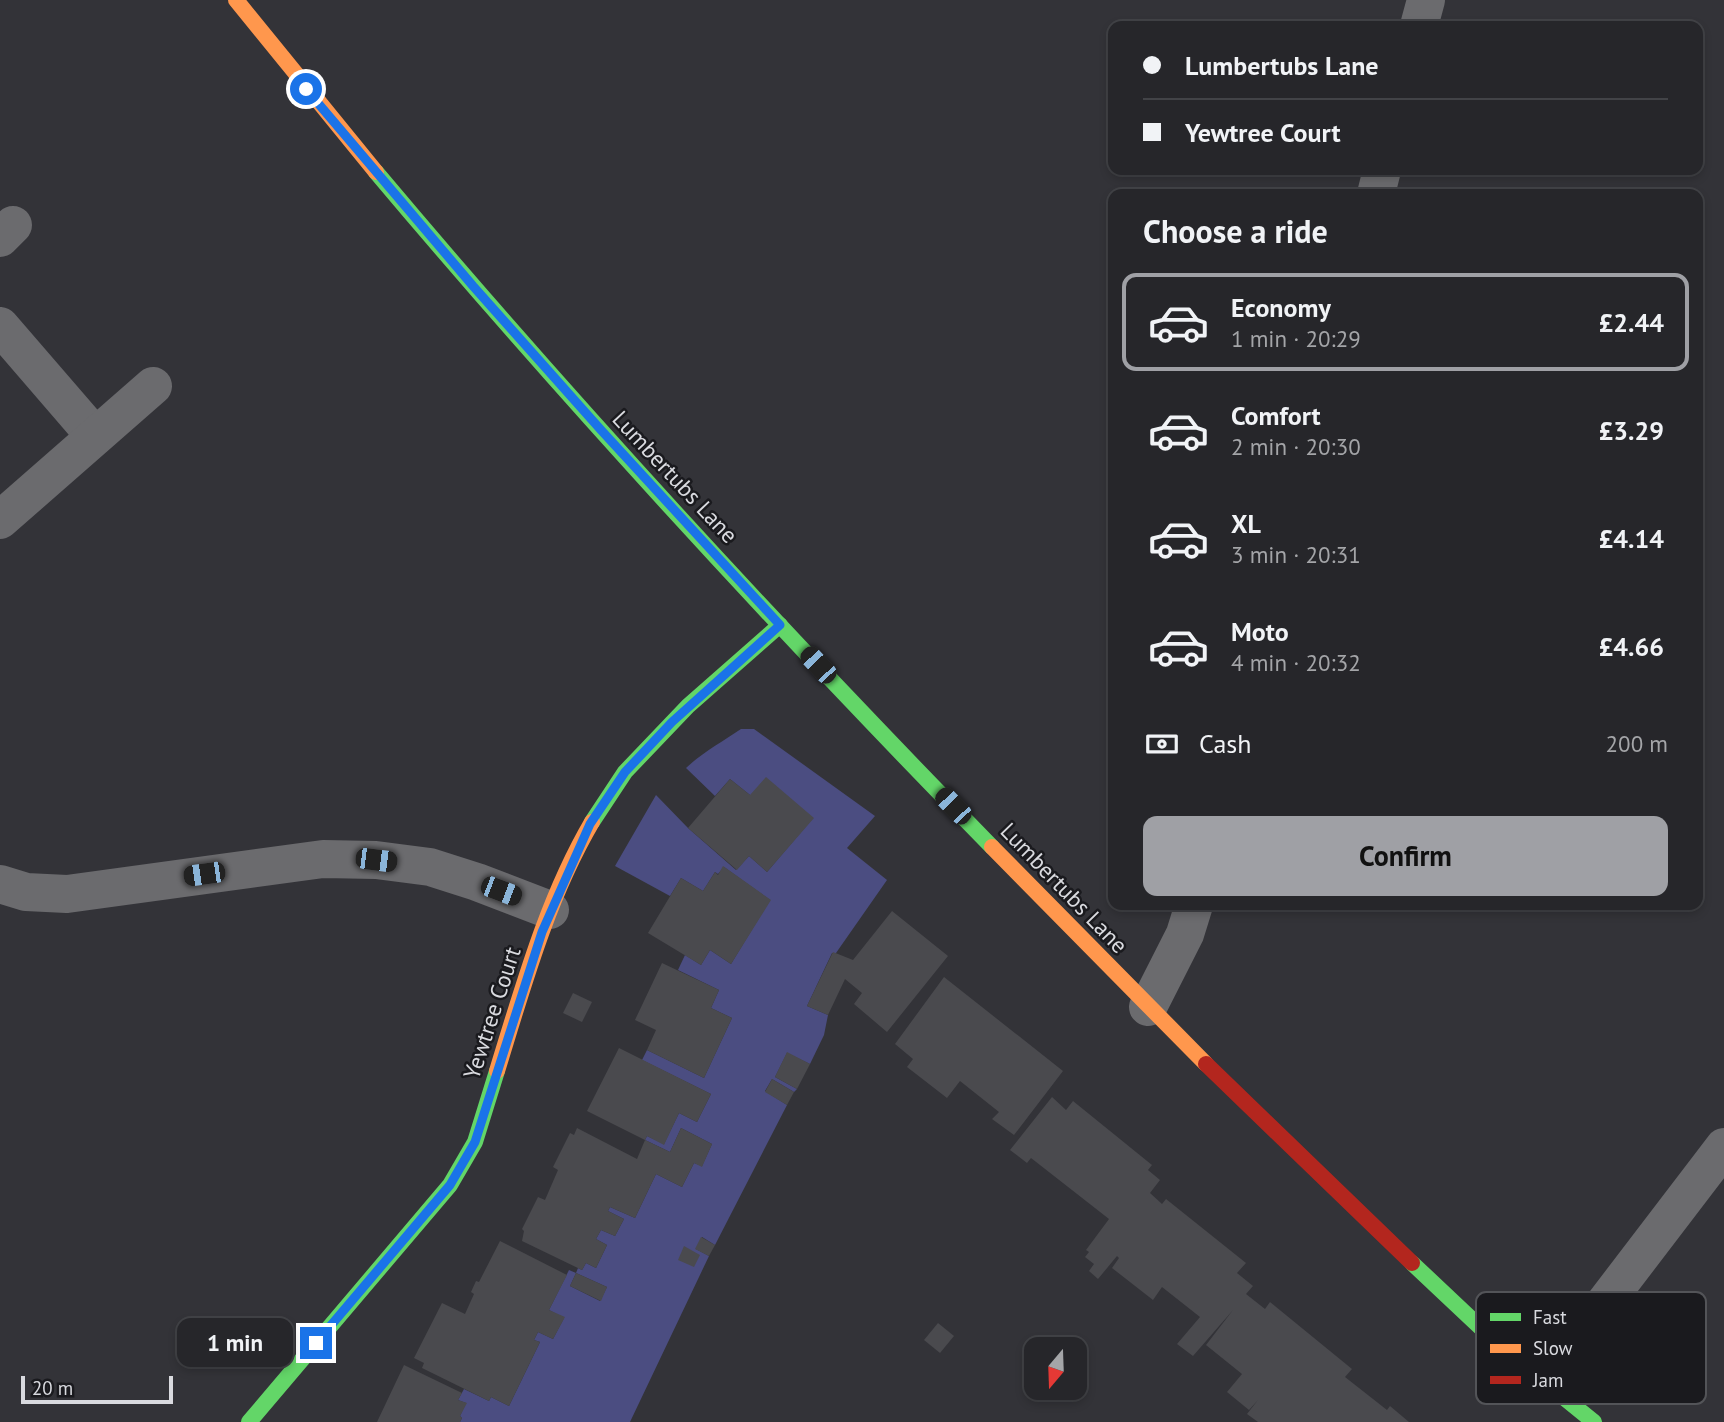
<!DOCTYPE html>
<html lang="en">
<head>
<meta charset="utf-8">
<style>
	:root { --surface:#26262a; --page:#323236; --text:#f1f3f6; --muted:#a4a5a8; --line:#424347; --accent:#9fa0a5 }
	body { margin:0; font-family:"PT Sans",sans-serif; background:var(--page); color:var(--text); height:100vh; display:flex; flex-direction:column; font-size:26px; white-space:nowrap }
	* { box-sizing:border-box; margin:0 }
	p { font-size:23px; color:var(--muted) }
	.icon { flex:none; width:38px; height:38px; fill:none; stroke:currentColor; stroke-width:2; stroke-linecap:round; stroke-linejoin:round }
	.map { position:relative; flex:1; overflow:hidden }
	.sheet { position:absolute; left:1108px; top:189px; width:595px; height:721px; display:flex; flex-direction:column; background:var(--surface); border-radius:14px; box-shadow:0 4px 10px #0003,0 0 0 2px var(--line) }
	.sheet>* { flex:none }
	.top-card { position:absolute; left:1108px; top:21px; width:595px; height:154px; border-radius:14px; box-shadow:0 4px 10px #0003,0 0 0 2px var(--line); display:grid; align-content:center; height:154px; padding:0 35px; background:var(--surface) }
	.needle { width:46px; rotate:199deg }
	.tools { position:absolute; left:1024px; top:1337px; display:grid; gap:14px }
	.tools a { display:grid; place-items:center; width:63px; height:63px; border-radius:14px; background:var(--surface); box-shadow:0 4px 10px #0003,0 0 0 2px var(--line); font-size:35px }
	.scale { position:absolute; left:21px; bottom:18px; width:152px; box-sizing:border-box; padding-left:7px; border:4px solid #d9dadf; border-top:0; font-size:19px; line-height:24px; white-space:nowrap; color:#d9dadf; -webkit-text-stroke:5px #1a1a1e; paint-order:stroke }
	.end { position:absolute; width:32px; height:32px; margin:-16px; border:9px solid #1a73e8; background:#fff; box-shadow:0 0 0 4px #fff }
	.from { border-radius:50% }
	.bubble { position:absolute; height:49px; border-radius:14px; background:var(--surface); box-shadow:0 4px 10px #0003,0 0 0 2px var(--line); font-size:23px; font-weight:600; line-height:49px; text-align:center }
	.car { position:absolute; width:21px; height:42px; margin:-21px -10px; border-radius:9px; box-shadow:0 0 5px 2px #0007; background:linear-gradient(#222 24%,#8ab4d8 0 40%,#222 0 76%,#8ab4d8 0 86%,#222 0) }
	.top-card b { display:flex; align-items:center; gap:24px; height:66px; font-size:26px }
	.top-card b+b { border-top:2px solid var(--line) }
	.top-card i { width:18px; height:18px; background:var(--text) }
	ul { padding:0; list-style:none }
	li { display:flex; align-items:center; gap:21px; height:98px; margin:0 14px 10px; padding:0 21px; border:4px solid transparent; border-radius:14px }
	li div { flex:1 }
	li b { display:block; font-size:26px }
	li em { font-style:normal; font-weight:600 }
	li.current { border-color:var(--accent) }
	li>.icon { width:63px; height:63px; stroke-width:1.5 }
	h2 { padding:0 35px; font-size:32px; line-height:84px }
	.pay { display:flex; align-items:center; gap:18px; height:77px; padding:0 35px; font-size:26px }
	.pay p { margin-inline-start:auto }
	.action { display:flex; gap:14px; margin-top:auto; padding:14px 35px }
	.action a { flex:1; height:80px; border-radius:14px; background:var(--accent); color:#111; font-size:28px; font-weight:600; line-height:80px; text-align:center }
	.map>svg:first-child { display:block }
</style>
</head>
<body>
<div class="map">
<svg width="1724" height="1422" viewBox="0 0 1724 1422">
	<rect width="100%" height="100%" fill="#333338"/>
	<path fill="#4b4d81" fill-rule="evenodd" d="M741,729H754L875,816L847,848L887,880L836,953H832L807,1006L828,1015L824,1035L810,1064L787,1053L775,1077L797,1089L794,1092L772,1079L765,1091L787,1105L715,1245L702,1237L696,1249L709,1256L630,1422H460L462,1418L460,1416L466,1403L458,1400L464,1389L489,1401L491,1397L509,1406L540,1342L534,1340L538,1332L553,1339L564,1318L549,1310L569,1270L576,1273L578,1268L582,1270L586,1263L596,1268L607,1245L596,1239L601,1230L615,1236L624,1219L608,1211L610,1207L635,1218L656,1174L682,1187L694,1163L702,1166L712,1144L681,1128L670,1152L645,1140L647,1136L664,1144L679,1113L697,1122L711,1094L642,1060L647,1050L704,1078L732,1018L711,1008L719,990L678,970L685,955L701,965L710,950L731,964L770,900L724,867L718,874L715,872L703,891L681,878L670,896L615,866L656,795L688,828L736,870L749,856L767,872L813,818L750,795L730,779L715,796L686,768C703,752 722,742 741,729ZM576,1273L607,1287L600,1301L570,1286Z"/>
	<g fill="#4a4a4e">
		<path d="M766,777L814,818L767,872L749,856L737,870L688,828L730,779L750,795Z"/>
		<path d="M723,866L771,900L731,964L710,950L701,965L648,933L681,878L703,891L715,872L718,875Z"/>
		<path d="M892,911L948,956L887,1032L854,1004L862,993L845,979L828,1015L807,1006L833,952L853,960Z"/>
		<path d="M662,963L719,990L711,1008L732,1018L704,1078L647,1050L656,1030L635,1020Z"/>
		<path d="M944,977L1063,1071L1014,1135L992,1119L999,1112L960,1081L947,1098L907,1067L913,1059L895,1044Z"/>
		<path d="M573,993L592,1002L582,1022L563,1013Z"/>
		<path d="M619,1048L711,1094L697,1122L679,1113L664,1145L647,1136L645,1140L587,1111Z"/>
		<path d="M787,1052L810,1064L797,1089L775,1077Z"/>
		<path d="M772,1079L794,1092L787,1105L765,1092Z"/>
		<path d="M1052,1097L1066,1110L1073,1101L1152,1165L1148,1170L1160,1180L1150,1193L1162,1204L1166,1199L1246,1263L1237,1273L1253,1286L1246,1294L1265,1309L1270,1302L1352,1369L1345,1377L1387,1410L1390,1406L1409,1422H1258L1247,1414L1258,1400L1249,1410L1227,1392L1242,1374L1206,1345L1233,1310L1193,1356L1177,1344L1200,1317L1162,1287L1153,1300L1112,1268L1119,1258L1117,1256L1098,1279L1089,1271L1094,1264L1085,1257L1089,1252L1086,1250L1109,1219L1031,1158L1027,1163L1010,1150Z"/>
		<path d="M577,1128L637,1159L645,1140L670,1152L681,1128L712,1144L702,1167L694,1163L682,1187L656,1174L635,1218L610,1207L608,1211L624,1219L615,1236L601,1230L596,1239L607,1245L596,1268L586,1263L582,1270L522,1241L524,1231L522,1229L538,1197L545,1200L558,1170L553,1167L570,1133L574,1135Z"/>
		<path d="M701,1237L715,1245L709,1256L695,1249Z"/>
		<path d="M500,1241L567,1275L549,1310L565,1317L553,1339L538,1332L534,1340L540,1342L509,1406L491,1397L489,1401L422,1368L424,1363L414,1358L442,1303L465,1314L474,1294L471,1292L476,1281L479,1282Z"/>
		<path d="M684,1246L700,1255L694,1267L678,1260Z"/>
		<path d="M576,1273L607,1287L601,1301L570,1286Z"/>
		<path d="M938,1323L954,1336L940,1353L924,1340Z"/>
		<path d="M404,1365L462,1393L458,1400L467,1403L460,1416L462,1418L460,1422H377Z"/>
	</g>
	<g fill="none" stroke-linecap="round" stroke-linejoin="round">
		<g stroke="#6b6b6e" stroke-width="38">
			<path d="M1419,26L1426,0"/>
			<path d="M1376,194L1382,170"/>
			<path d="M0,238L13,225"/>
			<path d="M0,326L95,436"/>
			<path d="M0,520L153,386"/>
			<path d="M0,884L26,892L67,894L323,859L376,860L430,867L477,882L550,910"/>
			<path d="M1148,1007L1185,934L1194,905"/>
			<path d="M1543,1384L1724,1147"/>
		</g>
		<g stroke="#63d668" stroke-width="16">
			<path d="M376,172C572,405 779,629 992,847"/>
			<path d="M592,822L625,772L688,706L780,625"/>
			<path d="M1412,1263L1499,1345L1594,1422"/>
			<path d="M249,1422L450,1185L475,1142L497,1071"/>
		</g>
		<g stroke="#ff974d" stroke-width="16">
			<path d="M236,0L376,172"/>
			<path d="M992,847L1206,1064"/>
			<path d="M497,1071C523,987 547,899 592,822"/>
		</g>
		<path stroke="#b3261e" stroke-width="16" d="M1206,1064L1412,1263"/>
	</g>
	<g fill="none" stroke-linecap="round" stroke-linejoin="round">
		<path stroke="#1a73e8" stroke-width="9" d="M306,89L473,286L601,430L780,625L672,722L625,772L590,824L542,932L475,1142L450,1185L316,1343"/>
	</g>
	<g text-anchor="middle" stroke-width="5" stroke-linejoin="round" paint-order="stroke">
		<g font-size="23" fill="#d9dadf" stroke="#1a1a1e">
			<text transform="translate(675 477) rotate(47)" y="8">Lumbertubs Lane</text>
			<text transform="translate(1064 888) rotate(46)" y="8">Lumbertubs Lane</text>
			<text transform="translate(492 1013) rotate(-72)" y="8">Yewtree Court</text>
		</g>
	</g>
	<rect x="1476" y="1292" width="230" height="112" rx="10" fill="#1a1a1e" stroke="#535458" stroke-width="2"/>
	<rect x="1490" y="1313" width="31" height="8" fill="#63d668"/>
	<rect x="1490" y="1344" width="31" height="9" fill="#ff974d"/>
	<rect x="1490" y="1376" width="31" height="8" fill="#b3261e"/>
	<g font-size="19" fill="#d9dadf">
		<text x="1533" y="1324">Fast</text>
		<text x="1533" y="1355">Slow</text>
		<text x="1533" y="1387">Jam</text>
	</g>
</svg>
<div class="tools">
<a><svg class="needle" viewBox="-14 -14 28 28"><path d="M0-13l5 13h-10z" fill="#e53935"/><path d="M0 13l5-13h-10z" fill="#a4a5a8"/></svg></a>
</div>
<div class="scale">20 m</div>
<i class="end from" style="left:306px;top:89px"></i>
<i class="end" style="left:316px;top:1343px"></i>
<div class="bubble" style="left:177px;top:1318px;width:116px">1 min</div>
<i class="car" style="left:818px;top:665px;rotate:317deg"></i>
<i class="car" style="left:953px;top:806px;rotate:316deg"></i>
<i class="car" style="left:376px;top:860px;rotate:97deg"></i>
<i class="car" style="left:204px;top:874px;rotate:262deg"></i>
<i class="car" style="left:501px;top:891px;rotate:111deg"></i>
<div class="top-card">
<b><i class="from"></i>Lumbertubs Lane</b>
<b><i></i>Yewtree Court</b>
</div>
<section class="sheet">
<h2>Choose a ride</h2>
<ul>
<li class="current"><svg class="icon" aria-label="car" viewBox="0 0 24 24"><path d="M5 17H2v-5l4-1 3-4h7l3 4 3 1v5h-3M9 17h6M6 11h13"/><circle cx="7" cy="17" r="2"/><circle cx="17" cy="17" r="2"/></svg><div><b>Economy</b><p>1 min · 20:29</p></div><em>£2.44</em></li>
<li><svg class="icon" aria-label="car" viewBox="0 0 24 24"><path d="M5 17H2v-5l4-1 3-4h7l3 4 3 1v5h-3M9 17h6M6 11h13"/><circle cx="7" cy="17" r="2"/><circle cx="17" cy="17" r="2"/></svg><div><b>Comfort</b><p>2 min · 20:30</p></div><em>£3.29</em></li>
<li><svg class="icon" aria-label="car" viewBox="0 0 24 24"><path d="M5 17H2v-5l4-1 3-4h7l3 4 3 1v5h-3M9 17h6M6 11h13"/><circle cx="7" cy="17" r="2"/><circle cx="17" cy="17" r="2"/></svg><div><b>XL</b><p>3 min · 20:31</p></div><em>£4.14</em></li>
<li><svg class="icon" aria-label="car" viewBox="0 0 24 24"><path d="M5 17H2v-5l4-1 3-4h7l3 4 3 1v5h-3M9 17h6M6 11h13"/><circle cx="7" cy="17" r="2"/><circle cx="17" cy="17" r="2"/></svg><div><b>Moto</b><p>4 min · 20:32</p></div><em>£4.66</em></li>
</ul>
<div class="pay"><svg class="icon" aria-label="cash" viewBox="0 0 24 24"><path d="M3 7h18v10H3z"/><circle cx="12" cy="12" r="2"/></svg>Cash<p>200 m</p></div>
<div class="action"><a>Confirm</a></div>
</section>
</div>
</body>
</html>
